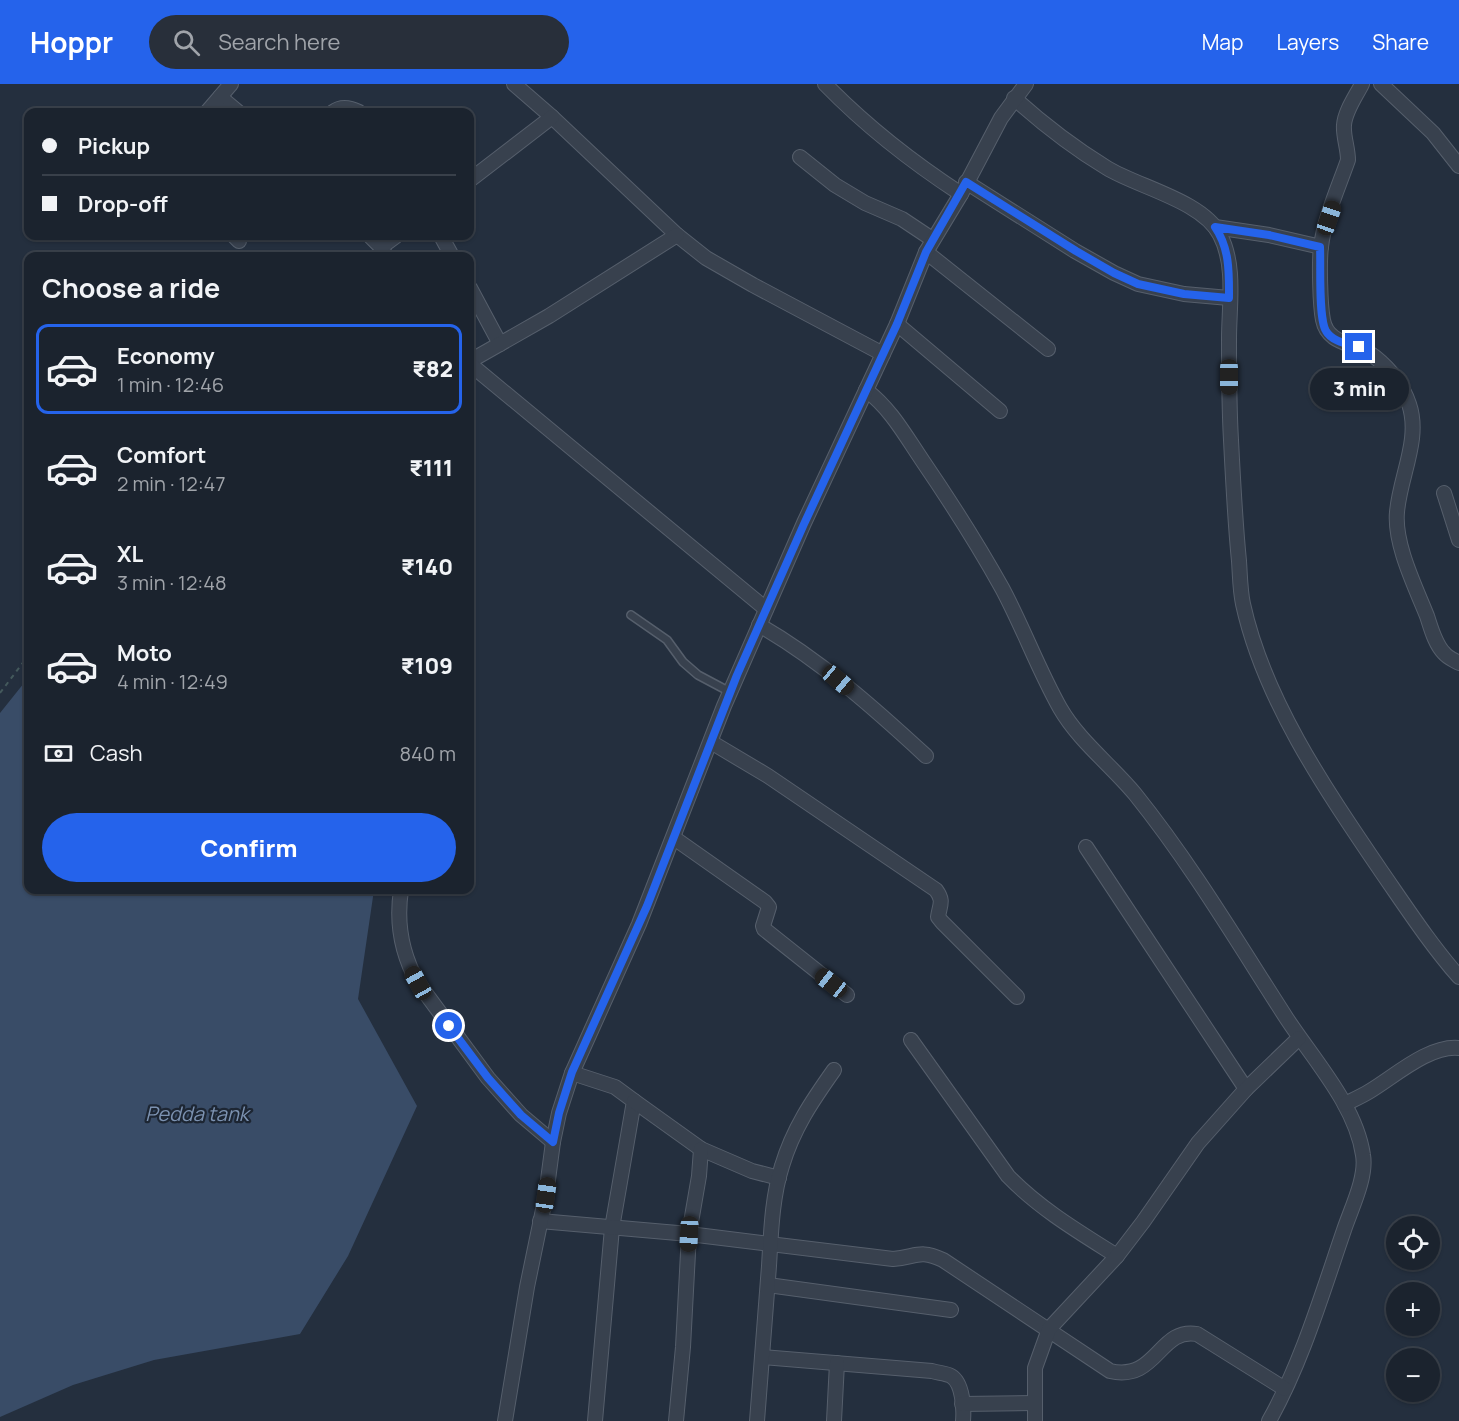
<!DOCTYPE html>
<html lang="en">
<head>
<meta charset="utf-8">
<style>
	:root { --surface:#1b232e; --page:#282f3a; --text:#f1f3f6; --muted:#a0a4aa; --line:#39404a; --accent:#2563eb }
	body { margin:0; font-family:Manrope,sans-serif; background:var(--page); color:var(--text); height:100vh; display:flex; flex-direction:column; font-size:22px; white-space:nowrap }
	* { box-sizing:border-box; margin:0 }
	p { font-size:20px; color:var(--muted) }
	.icon { flex:none; width:33px; height:33px; fill:none; stroke:currentColor; stroke-width:2; stroke-linecap:round; stroke-linejoin:round }
	.map { position:relative; flex:1; overflow:hidden }
	.panel { position:absolute; left:24px; top:168px; width:450px; height:642px; display:flex; flex-direction:column; background:var(--surface); border-radius:12px; box-shadow:0 2px 4px #0004,0 0 0 2px var(--line) }
	.panel>* { flex:none }
	.banner { position:absolute; left:24px; top:24px; width:450px; height:132px; border-radius:12px; box-shadow:0 2px 4px #0004,0 0 0 2px var(--line); display:grid; align-content:center; height:132px; padding:0 18px; background:var(--surface) }
	.fabs { position:absolute; left:1386px; top:1132px; display:grid; gap:12px }
	.fabs a { display:grid; place-items:center; width:54px; height:54px; border-radius:50%; background:var(--surface); box-shadow:0 2px 4px #0004,0 0 0 2px var(--line); font-size:30px }
	.end { position:absolute; width:27px; height:27px; margin:-14px; border:8px solid #2563eb; background:#fff; box-shadow:0 0 0 3px #fff }
	.from { border-radius:50% }
	.bubble { position:absolute; height:42px; border-radius:21px; background:var(--surface); box-shadow:0 2px 4px #0004,0 0 0 2px var(--line); font-size:20px; font-weight:800; line-height:42px; text-align:center }
	.car { position:absolute; width:18px; height:36px; margin:-18px -9px; border-radius:8px; box-shadow:0 0 4px 2px #0007; background:linear-gradient(#222 24%,#8ab4d8 0 40%,#222 0 76%,#8ab4d8 0 86%,#222 0) }
	.banner b { display:flex; align-items:center; gap:21px; height:57px; font-size:22px }
	.banner b+b { border-top:2px solid var(--line) }
	.banner i { width:15px; height:15px; background:var(--text) }
	ul { padding:0; list-style:none }
	li { display:flex; align-items:center; gap:18px; height:90px; margin:0 12px 9px; padding:0 6px; border:3px solid transparent; border-radius:12px }
	li div { flex:1 }
	li b { display:block; font-size:22px }
	li em { font-style:normal; font-weight:800 }
	li.selected { border-color:var(--accent) }
	li>.icon { width:54px; height:54px; stroke-width:1.5 }
	h2 { padding:0 18px; font-size:27px; line-height:72px }
	.pay { display:flex; align-items:center; gap:15px; height:66px; padding:0 18px; font-size:22px }
	.pay p { margin-inline-start:auto }
	.action { display:flex; gap:12px; margin-top:auto; padding:12px 18px }
	.action a { flex:1; height:69px; border-radius:36px; background:var(--accent); color:#fff; font-size:24px; font-weight:800; line-height:69px; text-align:center }
	header { display:flex; align-items:center; gap:36px; box-sizing:border-box; height:84px; padding:0 30px; background:var(--accent); color:#fff }
	header strong { font-size:28px }
	nav { display:flex; gap:33px; margin-inline-start:auto; font-size:21px }
	.search { width:420px; height:54px; background:var(--page); display:flex; align-items:center; gap:15px; box-sizing:border-box; padding:0 21px; border-radius:33px; color:var(--muted); font-size:22px }
	.map>svg:first-child { display:block }
</style>
</head>
<body>
<header>
<strong>Hoppr</strong>
<div class="search"><svg class="icon" aria-label="search" viewBox="0 0 24 24"><circle cx="10" cy="10" r="6"/><path d="M15 15l6 6"/></svg>Search here</div>
<nav><a>Map</a><a>Layers</a><a>Share</a></nav>
</header>
<div class="map">
<svg width="1459" height="1337" viewBox="0 0 1459 1337">
	<rect width="100%" height="100%" fill="#242f3e"/>
	<path fill="#394c67" d="M28,594V806H374L358,915L417,1022L348,1172L300,1250L154,1276L73,1301L0,1333V629Z"/>
	<g fill="none" stroke-linecap="round" stroke-linejoin="round">
		<defs>
			<path id="lane" d="M631,531L667,556L683,578L698,591L730,608"/>
			<g id="street">
				<path d="M514,0L552,33L677,151L706,174L753,201L883,270"/>
				<path d="M825,0C866,42 912,78 961,110"/>
				<path d="M1362,0C1356,12 1345,27 1344,41C1343,52 1348,64 1348,76C1339,102 1324,135 1321,163C1319,177 1320,221 1323,236C1328,262 1356,258 1375,273C1390,285 1403,302 1409,320C1421,355 1400,392 1397,428C1394,460 1415,502 1427,532C1431,544 1435,560 1444,569C1448,574 1454,576 1459,579"/>
				<path d="M1381,0L1433,49L1459,82"/>
				<path d="M220,13L238,28"/>
				<path d="M1014,14C1043,40 1074,64 1107,84C1138,103 1203,117 1220,151C1236,181 1229,222 1229,255C1229,289 1229,322 1231,356C1233,396 1235,437 1239,477C1240,491 1240,506 1243,520C1264,616 1326,706 1381,787C1406,823 1430,860 1459,893"/>
				<path d="M207,28L231,0"/>
				<path d="M333,28C341,22 351,24 359,28"/>
				<path d="M800,73L835,101L865,119L902,135L932,155"/>
				<path d="M470,96L552,33"/>
				<path d="M966,98L1075,167L1114,189L1138,200L1184,210L1229,214"/>
				<path d="M1215,143L1269,151L1321,163"/>
				<path d="M234,152L239,157"/>
				<path d="M370,152L381,163L386,172"/>
				<path d="M441,152L452,172"/>
				<path d="M381,163L396,152"/>
				<path d="M926,168L1048,265"/>
				<path d="M470,204L500,260"/>
				<path d="M897,240L1000,327"/>
				<path d="M470,277L549,232L677,151"/>
				<path d="M470,280L766,525"/>
				<path d="M866,306C891,325 905,351 922,376C950,417 978,461 1002,504C1023,543 1038,585 1060,624C1079,657 1111,681 1135,710C1192,781 1238,859 1287,935C1314,976 1356,1022 1363,1071C1367,1093 1351,1125 1344,1146C1322,1210 1302,1278 1269,1337"/>
				<path d="M1444,409L1459,456"/>
				<path d="M759,541C820,576 874,624 926,672"/>
				<path d="M711,658L768,692L936,806C944,817 940,820 938,833L942,838L1017,913"/>
				<path d="M674,754L765,818L769,823L763,842L764,845L847,911"/>
				<path d="M1086,763L1246,1005"/>
				<path d="M401,806C396,839 401,869 418,899L488,994L521,1031L553,1058"/>
				<path d="M911,956L1008,1092C1040,1125 1079,1148 1117,1172"/>
				<path d="M572,989L615,1003L634,1017L612,1144L595,1337"/>
				<path d="M634,1017L701,1065L752,1087L779,1094"/>
				<path d="M1345,1020C1353,1016 1362,1012 1370,1007C1395,992 1429,961 1459,964"/>
				<path d="M540,1137L689,1150L893,1175C917,1173 919,1165 943,1176L1110,1287C1157,1298 1159,1243 1197,1250L1285,1305"/>
				<path d="M768,1201L951,1226"/>
				<path d="M762,1273L932,1287C938,1289 946,1289 951,1292C963,1299 964,1325 963,1337"/>
				<path d="M962,1320L1035,1319"/>
				<path d="M505,1337L527,1203L546,1111L553,1058L559,1029L572,989L639,840L724,622L804,439L897,240L926,168L961,110L1001,34L1026,0"/>
				<path d="M676,1337L683,1263L689,1150L699,1092L701,1065"/>
				<path d="M757,1337C761,1285 765,1233 769,1182C771,1149 772,1113 782,1082C793,1045 812,1017 834,986"/>
				<path d="M834,1337L837,1279"/>
				<path d="M1035,1337V1284L1049,1245L1117,1172L1143,1138L1198,1059L1246,1005L1299,954"/>
			</g>
		</defs>
		<use href="#lane" stroke="#565f6c" stroke-width="10"/>
		<use href="#street" stroke="#565f6c" stroke-width="16"/>
		<path stroke="#44595c" stroke-width="2" stroke-dasharray="4.5 4.5" stroke-linecap="butt" d="M0,609L28,572"/>
		<use href="#lane" stroke="#38414e" stroke-width="7"/>
		<use href="#street" stroke="#38414e" stroke-width="14"/>
	</g>
	<g fill="none" stroke-linecap="round" stroke-linejoin="round">
		<path stroke="#2563eb" stroke-width="8" d="M449,942L488,994L521,1031L553,1058L559,1029L572,988L647,822L737,591L804,440L897,240L926,168L966,98L1076,167L1114,189L1138,200L1184,210L1229,214C1229,189 1230,165 1215,143L1269,151L1320,163C1321,180 1318,234 1326,247C1332,258 1349,260 1359,263"/>
	</g>
	<g text-anchor="middle" stroke-width="4.5" stroke-linejoin="round" paint-order="stroke">
		<g font-size="20" font-style="italic" fill="#7c92b1" stroke="#1d2633">
			<text x="197" y="1037">Pedda tank</text>
		</g>
	</g>
</svg>
<div class="fabs">
<a><svg class="icon" aria-label="locate" viewBox="0 0 24 24"><circle cx="12" cy="12" r="6"/><path d="M12 2v4M12 18v4M2 12h4M18 12h4"/></svg></a>
<a>+</a>
<a>−</a>
</div>
<i class="end from" style="left:449px;top:942px"></i>
<i class="end" style="left:1359px;top:263px"></i>
<div class="bubble" style="left:1310px;top:284px;width:99px">3 min</div>
<i class="car" style="left:1329px;top:134px;rotate:19deg"></i>
<i class="car" style="left:1229px;top:293px;rotate:180deg"></i>
<i class="car" style="left:838px;top:596px;rotate:130deg"></i>
<i class="car" style="left:418px;top:899px;rotate:331deg"></i>
<i class="car" style="left:831px;top:899px;rotate:308deg"></i>
<i class="car" style="left:546px;top:1111px;rotate:8deg"></i>
<i class="car" style="left:689px;top:1150px;rotate:183deg"></i>
<div class="banner">
<b><i class="from"></i>Pickup</b>
<b><i></i>Drop-off</b>
</div>
<section class="panel">
<h2>Choose a ride</h2>
<ul>
<li class="selected"><svg class="icon" aria-label="car" viewBox="0 0 24 24"><path d="M5 17H2v-5l4-1 3-4h7l3 4 3 1v5h-3M9 17h6M6 11h13"/><circle cx="7" cy="17" r="2"/><circle cx="17" cy="17" r="2"/></svg><div><b>Economy</b><p>1 min · 12:46</p></div><em>₹82</em></li>
<li><svg class="icon" aria-label="car" viewBox="0 0 24 24"><path d="M5 17H2v-5l4-1 3-4h7l3 4 3 1v5h-3M9 17h6M6 11h13"/><circle cx="7" cy="17" r="2"/><circle cx="17" cy="17" r="2"/></svg><div><b>Comfort</b><p>2 min · 12:47</p></div><em>₹111</em></li>
<li><svg class="icon" aria-label="car" viewBox="0 0 24 24"><path d="M5 17H2v-5l4-1 3-4h7l3 4 3 1v5h-3M9 17h6M6 11h13"/><circle cx="7" cy="17" r="2"/><circle cx="17" cy="17" r="2"/></svg><div><b>XL</b><p>3 min · 12:48</p></div><em>₹140</em></li>
<li><svg class="icon" aria-label="car" viewBox="0 0 24 24"><path d="M5 17H2v-5l4-1 3-4h7l3 4 3 1v5h-3M9 17h6M6 11h13"/><circle cx="7" cy="17" r="2"/><circle cx="17" cy="17" r="2"/></svg><div><b>Moto</b><p>4 min · 12:49</p></div><em>₹109</em></li>
</ul>
<div class="pay"><svg class="icon" aria-label="cash" viewBox="0 0 24 24"><path d="M3 7h18v10H3z"/><circle cx="12" cy="12" r="2"/></svg>Cash<p>840 m</p></div>
<div class="action"><a>Confirm</a></div>
</section>
</div>
</body>
</html>
